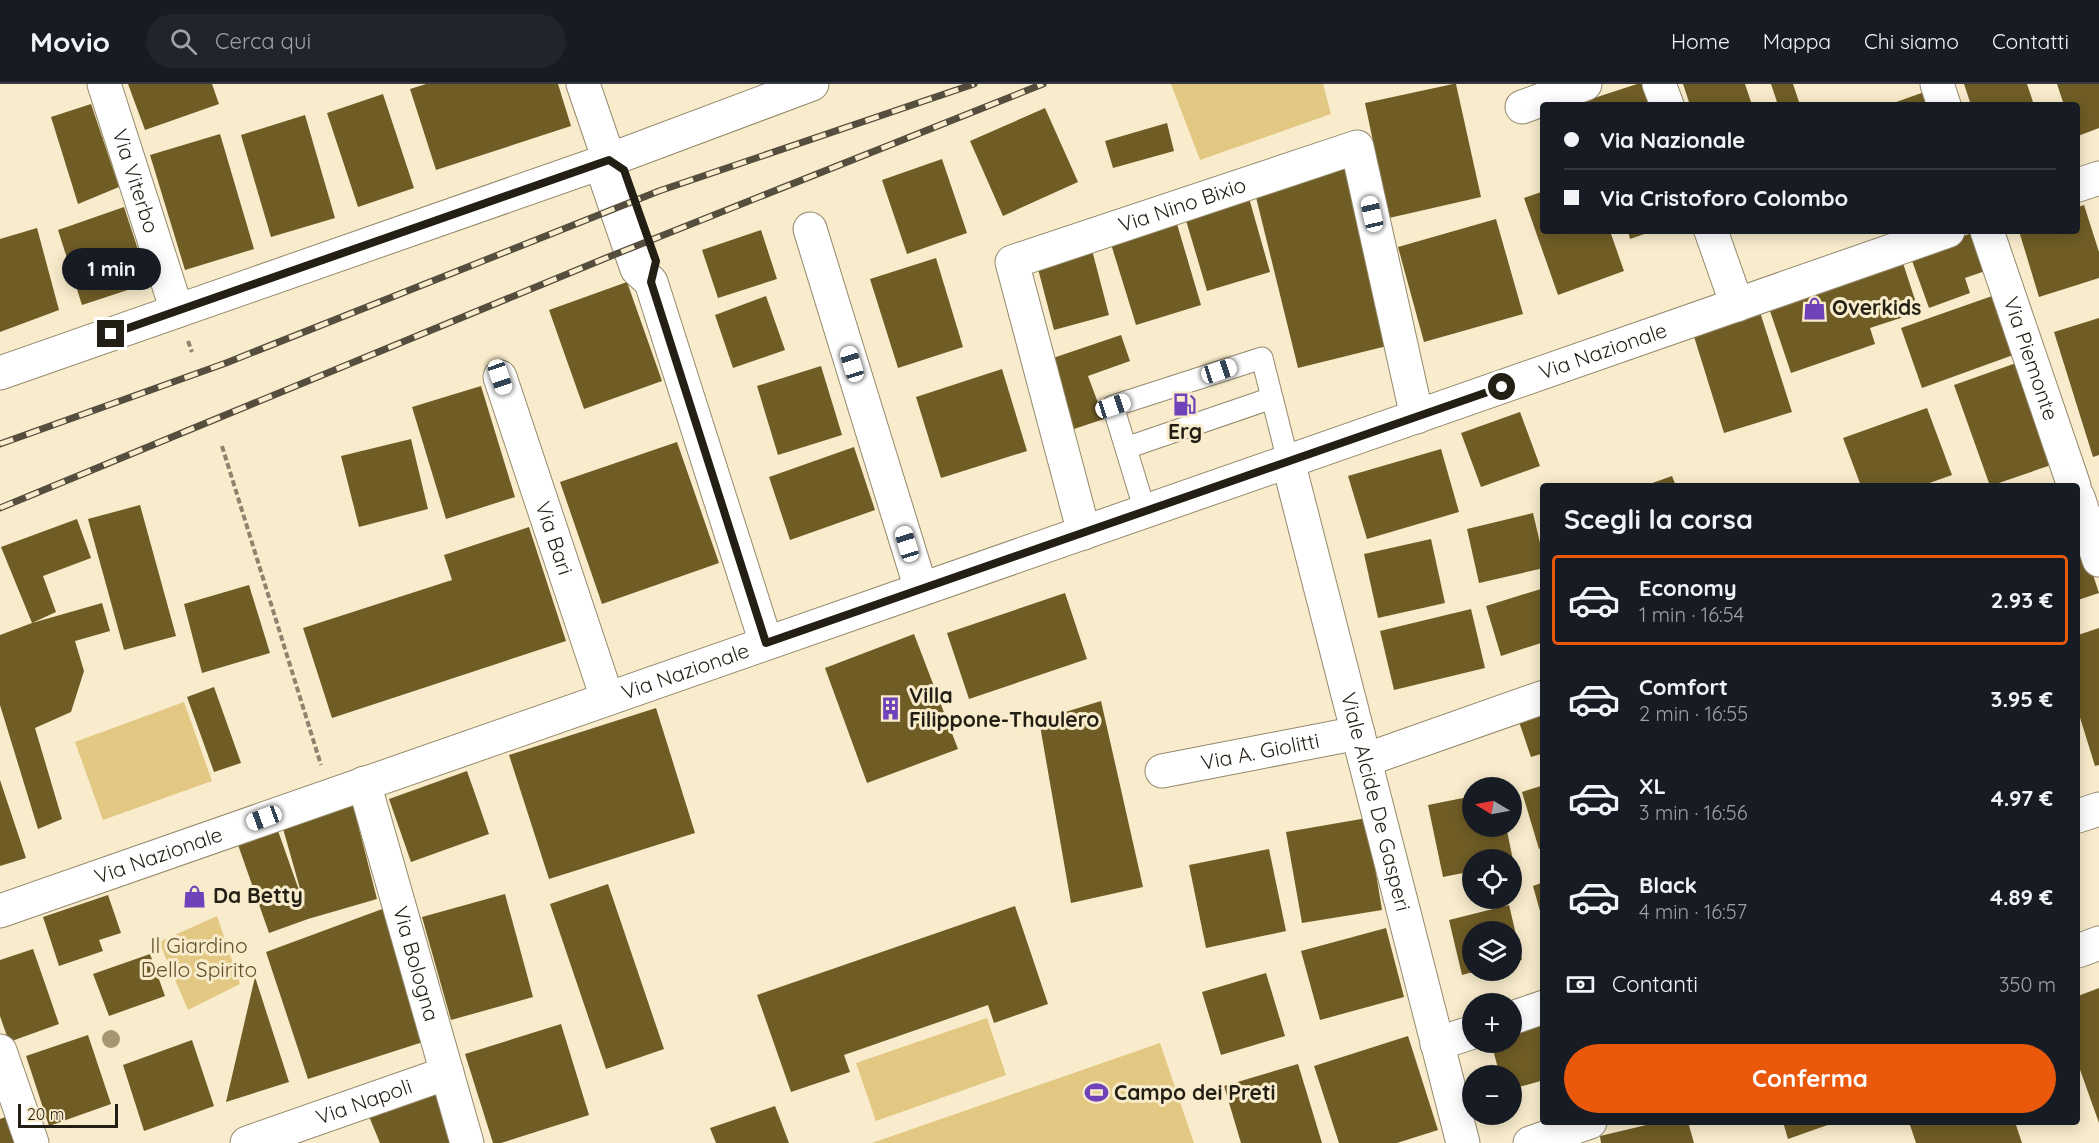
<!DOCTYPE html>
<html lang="it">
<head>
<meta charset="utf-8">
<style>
	:root { --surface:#171b24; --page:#20242c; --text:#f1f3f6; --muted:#9ea1a6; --line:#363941; --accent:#ea580c }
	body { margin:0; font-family:Quicksand,sans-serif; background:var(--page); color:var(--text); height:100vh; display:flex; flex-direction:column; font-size:22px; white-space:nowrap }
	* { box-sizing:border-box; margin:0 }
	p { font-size:20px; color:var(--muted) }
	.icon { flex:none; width:33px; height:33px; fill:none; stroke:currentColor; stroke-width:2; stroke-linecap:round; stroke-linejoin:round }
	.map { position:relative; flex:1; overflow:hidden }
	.panel { position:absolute; left:1540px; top:399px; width:540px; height:642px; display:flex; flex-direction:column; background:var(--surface); border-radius:6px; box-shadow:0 3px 15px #0003 }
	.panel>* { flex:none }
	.guide { position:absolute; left:1540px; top:18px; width:540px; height:132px; border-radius:6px; box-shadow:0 3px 15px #0003; display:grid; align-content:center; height:132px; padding:0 24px; background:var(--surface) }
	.needle { width:39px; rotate:280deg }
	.controls { position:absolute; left:1462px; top:693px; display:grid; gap:12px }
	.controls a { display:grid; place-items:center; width:60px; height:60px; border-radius:50%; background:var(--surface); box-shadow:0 3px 15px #0003; font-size:30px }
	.scale { position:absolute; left:18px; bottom:15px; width:100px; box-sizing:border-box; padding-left:6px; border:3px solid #241f14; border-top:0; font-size:16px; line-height:21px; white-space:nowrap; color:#241f14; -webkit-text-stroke:4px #f8eccc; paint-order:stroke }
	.end { position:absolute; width:27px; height:27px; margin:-14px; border:8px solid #241f14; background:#fff; box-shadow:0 0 0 3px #fff }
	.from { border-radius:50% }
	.bubble { position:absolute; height:42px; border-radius:21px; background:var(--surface); box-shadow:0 3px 15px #0003; font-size:20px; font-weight:800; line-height:42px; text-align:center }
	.car { position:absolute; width:18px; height:36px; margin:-18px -9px; border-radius:8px; box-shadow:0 0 4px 2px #0007; background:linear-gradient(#fff 24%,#345 0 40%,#fff 0 76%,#345 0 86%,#fff 0) }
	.guide b { display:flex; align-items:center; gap:21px; height:57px; font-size:22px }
	.guide b+b { border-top:2px solid var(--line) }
	.guide i { width:15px; height:15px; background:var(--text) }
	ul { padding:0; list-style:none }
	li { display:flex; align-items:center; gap:18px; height:90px; margin:0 12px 9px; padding:0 12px; border:3px solid transparent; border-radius:6px }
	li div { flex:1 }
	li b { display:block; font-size:22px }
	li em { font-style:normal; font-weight:800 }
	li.selected { border-color:var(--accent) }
	li>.icon { width:54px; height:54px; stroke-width:1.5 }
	h2 { padding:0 24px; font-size:27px; line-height:72px }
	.pay { display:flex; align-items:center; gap:15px; height:66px; padding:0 24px; font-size:22px }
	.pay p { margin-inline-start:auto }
	.primary-button { display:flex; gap:12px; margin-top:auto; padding:12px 24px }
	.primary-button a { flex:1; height:69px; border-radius:36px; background:var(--accent); color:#fff; font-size:24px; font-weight:800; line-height:69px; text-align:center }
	header { display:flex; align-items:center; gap:36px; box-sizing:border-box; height:84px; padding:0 30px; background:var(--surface); border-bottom:2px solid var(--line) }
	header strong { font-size:28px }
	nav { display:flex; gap:33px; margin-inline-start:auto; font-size:21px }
	.search { width:420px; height:54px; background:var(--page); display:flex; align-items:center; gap:15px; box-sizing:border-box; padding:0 21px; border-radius:33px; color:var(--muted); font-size:22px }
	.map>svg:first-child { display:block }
</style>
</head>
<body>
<header>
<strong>Movio</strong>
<div class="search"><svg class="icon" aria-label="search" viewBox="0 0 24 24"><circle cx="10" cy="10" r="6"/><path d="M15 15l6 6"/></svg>Cerca qui</div>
<nav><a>Home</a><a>Mappa</a><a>Chi siamo</a><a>Contatti</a></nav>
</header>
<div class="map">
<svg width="2099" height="1059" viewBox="0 0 2099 1059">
	<rect width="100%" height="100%" fill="#f8eccc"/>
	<g fill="#e2c882">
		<path d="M1171,0H1323L1331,30L1200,76Z"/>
		<path d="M184,618L212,697L103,736L75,658Z"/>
		<path d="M217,832L240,900L188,926L159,858Z"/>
		<path d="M987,934L1006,991L876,1037L856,979Z"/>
		<path d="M1160,959L1194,1059H872Z"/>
	</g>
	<g fill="#705d26">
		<path d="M128,0H212L219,20L145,46Z"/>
		<path d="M426,0H558L571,42L436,86L410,5Z"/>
		<path d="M1453,0H1456L1481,113L1389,134L1365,19Z"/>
		<path d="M1637,0H1649L1656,21H1587L1585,17Z"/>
		<path d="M1683,0H1745L1752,21H1690Z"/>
		<path d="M1771,0H1793L1800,21H1778Z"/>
		<path d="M1964,0H2027L2034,21H1971Z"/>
		<path d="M2057,0H2099V44L2078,52V21H2064Z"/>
		<path d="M1927,7L1932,21H1888Z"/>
		<path d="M383,10L414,104L358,123L327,29Z"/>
		<path d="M91,20L119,103L78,120L51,33Z"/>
		<path d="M1045,24L1078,98L1003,132L970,57Z"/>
		<path d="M305,31L335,134L271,153L241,51Z"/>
		<path d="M1167,39L1174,67L1113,84L1105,57Z"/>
		<path d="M220,50L254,165L185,186L150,71Z"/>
		<path d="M942,75L967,149L907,170L882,96Z"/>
		<path d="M1347,82L1391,261L1298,284L1254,105Z"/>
		<path d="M1544,107V147H1610L1624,187L1558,211L1524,114Z"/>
		<path d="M1249,114L1270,188L1207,207L1185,133Z"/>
		<path d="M2084,121L2099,168V194L2039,213L2019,147H2078V123Z"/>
		<path d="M124,123L149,199L82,221L58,146Z"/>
		<path d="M1496,135L1523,230L1424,258L1398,163Z"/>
		<path d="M1177,140L1201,221L1136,241L1111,160Z"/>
		<path d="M37,144L59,226L0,248V155Z"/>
		<path d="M761,146L777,195L718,214L702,166Z"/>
		<path d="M1628,147H1653L1630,155Z"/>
		<path d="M1978,147L1991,185L1965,194L1970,209L1929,224L1910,171Z"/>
		<path d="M1092,166L1109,231L1054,246L1037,181Z"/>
		<path d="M936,174L963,263L898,284L870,195Z"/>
		<path d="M1902,176L1919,228L1870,244L1875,260L1791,289L1768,221Z"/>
		<path d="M627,198L662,297L584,325L549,226Z"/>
		<path d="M1995,211L2016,270L1922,304L1901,244Z"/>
		<path d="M766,212L785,266L733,284L715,231Z"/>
		<path d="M1759,225L1792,328L1724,349L1692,246Z"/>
		<path d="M2099,234V371L2093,373L2054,248Z"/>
		<path d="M1121,251L1130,277L1088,292L1104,335L1074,345L1050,275Z"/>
		<path d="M2019,278L2054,380L1990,402L1954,301Z"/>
		<path d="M821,282L842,351L778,371L757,302Z"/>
		<path d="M1002,285L1027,367L941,394L916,313Z"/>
		<path d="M481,302L515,413L446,435L412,323Z"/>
		<path d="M1927,324L1952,391L1921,402H1861L1843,354Z"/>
		<path d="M1520,328L1540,382L1481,403L1461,349Z"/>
		<path d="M411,355L428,425L359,443L341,372Z"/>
		<path d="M677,358L719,479L602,520L560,398Z"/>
		<path d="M854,363L875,426L790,456L769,393Z"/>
		<path d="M1441,365L1459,428L1367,455L1348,392Z"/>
		<path d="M1672,392L1676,402H1644Z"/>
		<path d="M140,421L176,552L124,566L88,435Z"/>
		<path d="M1533,429L1544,476V484L1479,499L1467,445Z"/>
		<path d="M77,435L91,474L43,492L56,528L32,539L102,519L110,547L75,557L84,587L71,628L35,644L62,735L38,745L0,621V551L32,539L1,463Z"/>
		<path d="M529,443L566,557L332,634L303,544L452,496L444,471Z"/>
		<path d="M2078,445L2099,509L2078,516Z"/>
		<path d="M1431,455L1445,519L1378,534L1364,470Z"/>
		<path d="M249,501L270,569L202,589L184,520Z"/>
		<path d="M1544,504V558L1501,572L1486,522Z"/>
		<path d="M1065,509L1087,575L969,615L947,549Z"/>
		<path d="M1471,525L1485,584L1394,606L1380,547Z"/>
		<path d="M2099,544V681L2095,682L2078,627V551Z"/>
		<path d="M914,550L958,665L867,699L825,584Z"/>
		<path d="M214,603L241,679L214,688L187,613Z"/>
		<path d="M1101,617L1143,803L1071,819L1039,636Z"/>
		<path d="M1544,622V669L1531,673L1517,632Z"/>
		<path d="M656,624L695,749L549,795L509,671Z"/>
		<path d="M467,687L489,750L411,778L389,715Z"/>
		<path d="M0,696L26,774L0,782Z"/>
		<path d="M1544,701V763L1539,765L1522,708Z"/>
		<path d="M1473,712V742H1506L1513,776H1473V787L1443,793L1428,721Z"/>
		<path d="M353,721L377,815L308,835L269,849L237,758L277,744L306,826L282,741Z"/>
		<path d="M1367,734L1382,826L1302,839L1286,748Z"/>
		<path d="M1269,765L1286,847L1206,864L1189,781Z"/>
		<path d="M1544,798V837L1543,838L1533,802Z"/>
		<path d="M608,800L664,965L606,985L550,820Z"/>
		<path d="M505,810L533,913L451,936L422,833Z"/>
		<path d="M108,811L121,849L99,856L103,867L59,882L43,833Z"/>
		<path d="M1509,821L1522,876L1512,878V848H1473V888L1462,891L1449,836Z"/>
		<path d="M1015,822L1048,920L994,939L988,921L844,971L850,988L791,1008L757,911Z"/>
		<path d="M385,824L423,958L308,995L266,868Z"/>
		<path d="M1386,844L1404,913L1320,936L1301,867Z"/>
		<path d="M33,865L59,940L9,958L0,932V876Z"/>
		<path d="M150,870L165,912L109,932L93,890Z"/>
		<path d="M1266,889L1285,952L1221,971L1202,908Z"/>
		<path d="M255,893L289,998L226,1018Z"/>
		<path d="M2099,904V1039L2078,980V912Z"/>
		<path d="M1544,936V996L1512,1005V992H1500L1491,958H1512V945Z"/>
		<path d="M561,940L589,1031L501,1059H493L465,970Z"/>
		<path d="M88,951L111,1020L49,1042L26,972Z"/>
		<path d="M1408,952L1438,1046L1397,1059H1339L1314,982Z"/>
		<path d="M192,956L214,1022L144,1047L123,981Z"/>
		<path d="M1298,980L1322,1059H1241L1224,1002Z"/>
		<path d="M435,993L450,1059H380L363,1018Z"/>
		<path d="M775,1022L789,1059H716L710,1044Z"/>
		<path d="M8,1032L17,1059H0V1035Z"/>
		<path d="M1659,1038H1688L1694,1059H1601L1600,1052Z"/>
		<path d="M1783,1038H1836L1788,1055Z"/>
		<path d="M1909,1038H2015L2022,1059H1916Z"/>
	</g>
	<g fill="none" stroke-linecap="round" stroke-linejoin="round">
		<defs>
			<g id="service">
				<path d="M1126,364L1272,314"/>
				<path d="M1145,427L1113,322L1262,274L1288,377"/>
			</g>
			<g id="minor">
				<path id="s1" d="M104,0L177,227"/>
				<path d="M583,0L609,76L605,92L637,185L651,198L766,559"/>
				<path d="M1659,0L1667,21"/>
				<path d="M1937,0L1944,21"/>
				<path d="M1522,23L1585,0"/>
				<path d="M810,145L921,505"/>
				<path d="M1711,147L1737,221"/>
				<path id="s2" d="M1987,147L2074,402"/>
				<path d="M0,289L609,76L812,0"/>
				<path id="s3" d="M500,293L607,614"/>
				<path id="s4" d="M1288,377L1463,1059"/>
				<path d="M2078,413L2099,476"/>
				<path id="s5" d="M1084,449L1012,178L1357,63L1417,333"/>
				<path d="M1365,676L1544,613"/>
				<path id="s6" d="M1162,687L1358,649"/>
				<path id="s7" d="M364,699L467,1059"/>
				<path d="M2078,732L2099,725"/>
				<path d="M2078,867L2099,859"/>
				<path d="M1512,934L1544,923"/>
				<path d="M1437,960L1473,948"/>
				<path d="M0,967L32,1059"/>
				<path id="s8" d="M247,1059L447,989"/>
				<path d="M1530,1059L1590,1038"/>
			</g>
			<g id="primary">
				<path d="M2078,101L2099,94"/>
				<path id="s9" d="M0,827L1948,147"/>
			</g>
		</defs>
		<use href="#service" stroke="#94896c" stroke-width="23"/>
		<use href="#minor" stroke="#94896c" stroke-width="35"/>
		<use href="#primary" stroke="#94896c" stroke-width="35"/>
		<g stroke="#8c846e" stroke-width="4" stroke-dasharray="6 3" stroke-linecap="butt">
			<path d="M188,257L192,268"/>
			<path d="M222,362L321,681"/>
		</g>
		<use href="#service" stroke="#fff" stroke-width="21"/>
		<use href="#minor" stroke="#fff" stroke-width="33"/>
		<use href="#primary" stroke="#fff" stroke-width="33"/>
		<defs>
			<g id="rail">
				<path d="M0,360L226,279L659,107L974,0"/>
				<path d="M0,424L606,174L1043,0"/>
			</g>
		</defs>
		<use href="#rail" stroke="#554e3e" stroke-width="7"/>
		<use href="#rail" stroke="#f8eccc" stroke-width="4.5" stroke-dasharray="14" stroke-linecap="butt"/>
	</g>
	<circle fill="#a59771" cx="111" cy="955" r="9"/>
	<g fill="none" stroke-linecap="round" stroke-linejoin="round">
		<path stroke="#241f14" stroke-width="8" d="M111,250L609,76L624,86L656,177L651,198L766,559L1502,303"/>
	</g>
	<defs>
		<symbol id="shop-bare" viewBox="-9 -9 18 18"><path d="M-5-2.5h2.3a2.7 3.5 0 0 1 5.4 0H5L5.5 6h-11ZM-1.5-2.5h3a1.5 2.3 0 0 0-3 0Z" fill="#6f42ba" stroke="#f8eccc" stroke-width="2.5" paint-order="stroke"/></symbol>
		<symbol id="fuel-bare" viewBox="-9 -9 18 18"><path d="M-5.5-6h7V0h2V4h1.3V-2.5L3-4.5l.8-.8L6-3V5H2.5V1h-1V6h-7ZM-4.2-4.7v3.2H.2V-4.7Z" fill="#6f42ba" stroke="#f8eccc" stroke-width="2.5" paint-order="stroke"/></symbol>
		<symbol id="building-bare" viewBox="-9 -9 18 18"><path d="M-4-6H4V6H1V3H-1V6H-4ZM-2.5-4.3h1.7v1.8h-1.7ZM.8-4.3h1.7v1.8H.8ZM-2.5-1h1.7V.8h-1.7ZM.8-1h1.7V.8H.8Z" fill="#6f42ba" stroke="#f8eccc" stroke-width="2.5" paint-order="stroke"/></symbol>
		<symbol id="stadium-bare" viewBox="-9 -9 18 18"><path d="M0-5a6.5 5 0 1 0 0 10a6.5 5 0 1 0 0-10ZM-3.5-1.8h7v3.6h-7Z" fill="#6f42ba" stroke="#f8eccc" stroke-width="2.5" paint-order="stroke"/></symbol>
	</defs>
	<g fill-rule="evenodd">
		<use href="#shop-bare" x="1798" y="208" width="33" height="33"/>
		<use href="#fuel-bare" x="1168" y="304" width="33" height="33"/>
		<use href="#building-bare" x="874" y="608" width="33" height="33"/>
		<use href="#shop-bare" x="178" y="796" width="33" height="33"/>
		<use href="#stadium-bare" x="1080" y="992" width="33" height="33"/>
	</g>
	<g text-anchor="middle" stroke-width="6" stroke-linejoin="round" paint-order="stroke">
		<g font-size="21" fill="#241f14" stroke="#f8eccc">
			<text dy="7" stroke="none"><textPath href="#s1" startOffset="102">Via Viterbo</textPath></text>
			<text dy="7" stroke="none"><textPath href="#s5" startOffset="460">Via Nino Bixio</textPath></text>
			<text dy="7" stroke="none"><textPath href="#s9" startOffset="1698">Via Nazionale</textPath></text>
			<text dy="7" stroke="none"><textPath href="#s2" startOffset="135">Via Piemonte</textPath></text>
			<text dy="7" stroke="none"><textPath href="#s3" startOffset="170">Via Bari</textPath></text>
			<text dy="7" stroke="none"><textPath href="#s9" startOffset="726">Via Nazionale</textPath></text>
			<text dy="7" stroke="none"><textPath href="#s6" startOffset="100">Via A. Giolitti</textPath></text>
			<text dy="7" stroke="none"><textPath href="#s4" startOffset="352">Viale Alcide De Gasperi</textPath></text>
			<text dy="7" stroke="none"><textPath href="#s9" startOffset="168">Via Nazionale</textPath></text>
			<text dy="7" stroke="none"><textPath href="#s7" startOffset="188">Via Bologna</textPath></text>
			<text dy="7" stroke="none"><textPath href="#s8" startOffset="124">Via Napoli</textPath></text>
		</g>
		<g font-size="21" font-weight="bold" fill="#241f14" stroke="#f8eccc" text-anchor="start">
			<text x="1832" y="231">Overkids</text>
			<text x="1185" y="355" text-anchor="middle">Erg</text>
			<text x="909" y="619">Villa<tspan x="909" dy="24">Filippone-Thaulero</tspan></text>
			<text x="213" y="819">Da Betty</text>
			<text x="1114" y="1016">Campo dei Preti</text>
		</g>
		<g font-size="21" fill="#615127" stroke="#f8eccc">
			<text x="199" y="869">Il Giardino<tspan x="199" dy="24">Dello Spirito</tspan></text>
		</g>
	</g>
</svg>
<div class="controls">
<a><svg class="needle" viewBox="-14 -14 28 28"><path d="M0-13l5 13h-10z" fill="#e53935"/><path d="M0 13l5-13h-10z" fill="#9ea1a6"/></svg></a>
<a><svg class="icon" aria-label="locate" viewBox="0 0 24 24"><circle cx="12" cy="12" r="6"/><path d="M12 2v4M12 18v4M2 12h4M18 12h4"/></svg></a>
<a><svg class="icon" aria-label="layers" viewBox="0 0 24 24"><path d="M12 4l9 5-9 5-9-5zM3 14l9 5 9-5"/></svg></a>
<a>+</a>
<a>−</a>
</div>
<div class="scale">20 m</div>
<i class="end from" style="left:1502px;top:303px"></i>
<i class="end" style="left:111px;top:250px"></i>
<div class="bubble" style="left:62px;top:164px;width:99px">1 min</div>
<i class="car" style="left:1372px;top:130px;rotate:347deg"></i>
<i class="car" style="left:852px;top:280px;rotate:343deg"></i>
<i class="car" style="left:1219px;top:287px;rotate:72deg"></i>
<i class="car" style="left:500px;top:293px;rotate:161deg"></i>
<i class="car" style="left:1113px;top:322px;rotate:72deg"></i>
<i class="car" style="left:907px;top:460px;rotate:343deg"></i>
<i class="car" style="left:264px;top:734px;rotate:250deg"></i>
<div class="guide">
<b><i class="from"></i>Via Nazionale</b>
<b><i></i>Via Cristoforo Colombo</b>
</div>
<section class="panel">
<h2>Scegli la corsa</h2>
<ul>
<li class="selected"><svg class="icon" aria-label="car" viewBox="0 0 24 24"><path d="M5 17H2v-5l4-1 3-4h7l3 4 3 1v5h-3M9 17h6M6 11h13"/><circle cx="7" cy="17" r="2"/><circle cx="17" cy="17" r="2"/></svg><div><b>Economy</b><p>1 min · 16:54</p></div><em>2.93 €</em></li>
<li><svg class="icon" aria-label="car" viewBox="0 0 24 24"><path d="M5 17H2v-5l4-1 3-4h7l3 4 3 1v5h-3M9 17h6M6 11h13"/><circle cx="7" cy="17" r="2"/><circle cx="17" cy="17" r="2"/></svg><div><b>Comfort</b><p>2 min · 16:55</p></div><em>3.95 €</em></li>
<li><svg class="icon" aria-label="car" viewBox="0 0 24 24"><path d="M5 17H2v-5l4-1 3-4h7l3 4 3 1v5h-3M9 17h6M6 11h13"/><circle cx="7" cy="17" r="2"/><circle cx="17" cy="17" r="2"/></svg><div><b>XL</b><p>3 min · 16:56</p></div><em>4.97 €</em></li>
<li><svg class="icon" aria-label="car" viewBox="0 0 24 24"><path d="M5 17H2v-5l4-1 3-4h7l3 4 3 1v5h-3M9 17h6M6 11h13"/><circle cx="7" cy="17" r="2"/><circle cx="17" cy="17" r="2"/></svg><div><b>Black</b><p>4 min · 16:57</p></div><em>4.89 €</em></li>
</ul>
<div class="pay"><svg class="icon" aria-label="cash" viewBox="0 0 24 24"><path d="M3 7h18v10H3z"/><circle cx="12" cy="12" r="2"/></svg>Contanti<p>350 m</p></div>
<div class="primary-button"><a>Conferma</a></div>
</section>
</div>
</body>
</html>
